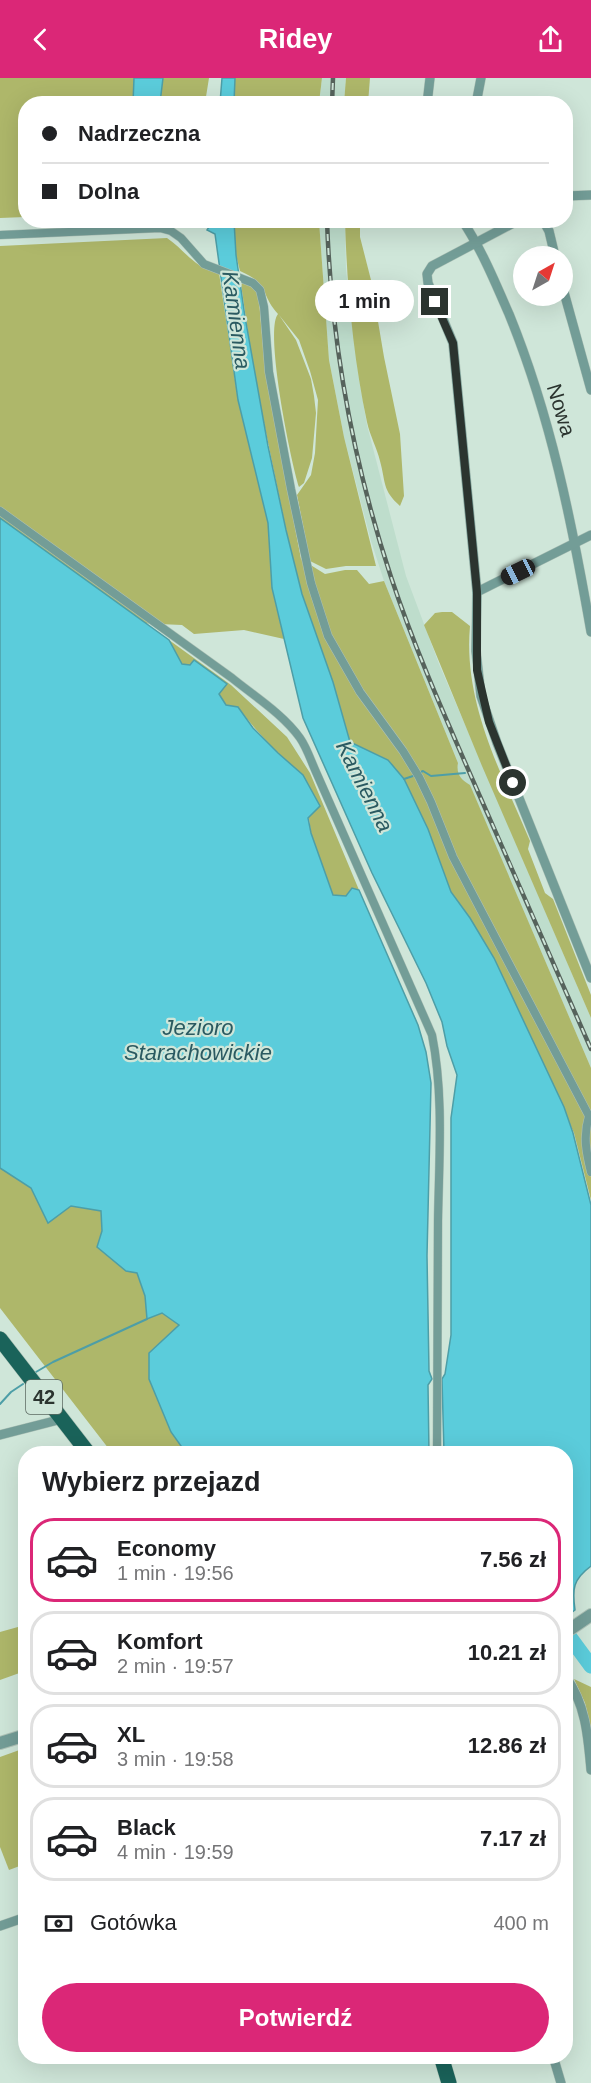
<!DOCTYPE html>
<html lang="pl">
<head>
<meta charset="utf-8">
<style>
	:root { --surface:#fff; --page:#f2f2f2; --text:#202124; --muted:#757577; --line:#e0e0e0; --accent:#db2777 }
	body { margin:0; font-family:Helvetica,sans-serif; background:var(--page); color:var(--text); height:100vh; display:flex; flex-direction:column; font-size:22px; white-space:nowrap }
	* { box-sizing:border-box; margin:0 }
	p { font-size:20px; color:var(--muted) }
	.icon { flex:none; width:33px; height:33px; fill:none; stroke:currentColor; stroke-width:2; stroke-linecap:round; stroke-linejoin:round }
	.map { position:relative; flex:1; overflow:hidden }
	.details { position:absolute; left:18px; top:1368px; width:555px; height:618px; display:flex; flex-direction:column; background:var(--surface); border-radius:24px; box-shadow:0 6px 24px #0002 }
	.details>* { flex:none }
	.hud { position:absolute; left:18px; top:18px; width:555px; height:132px; border-radius:24px; box-shadow:0 6px 24px #0002; display:grid; align-content:center; height:132px; padding:0 24px; background:var(--surface) }
	.needle { width:39px; rotate:39deg }
	.tools { position:absolute; left:513px; top:168px; display:grid; gap:12px }
	.tools a { display:grid; place-items:center; width:60px; height:60px; border-radius:50%; background:var(--surface); box-shadow:0 6px 24px #0002; font-size:30px }
	.end { position:absolute; width:27px; height:27px; margin:-14px; border:8px solid #2b342f; background:#fff; box-shadow:0 0 0 3px #fff }
	.from { border-radius:50% }
	.bubble { position:absolute; height:42px; border-radius:21px; background:var(--surface); box-shadow:0 6px 24px #0002; font-size:20px; font-weight:600; line-height:42px; text-align:center }
	.car { position:absolute; width:18px; height:36px; margin:-18px -9px; border-radius:8px; box-shadow:0 0 4px 2px #0007; background:linear-gradient(#222 24%,#8ab4d8 0 40%,#222 0 76%,#8ab4d8 0 86%,#222 0) }
	.hud b { display:flex; align-items:center; gap:21px; height:57px; font-size:22px }
	.hud b+b { border-top:2px solid var(--line) }
	.hud i { width:15px; height:15px; background:var(--text) }
	ul { padding:0; list-style:none }
	li { display:flex; align-items:center; gap:18px; height:84px; margin:0 12px 9px; padding:0 12px; border:3px solid var(--line); border-radius:24px }
	li div { flex:1 }
	li b { display:block; font-size:22px }
	li em { font-style:normal; font-weight:600 }
	li.on { border-color:var(--accent) }
	li>.icon { width:54px; height:54px; stroke-width:1.5 }
	h2 { padding:0 24px; font-size:27px; line-height:72px }
	.pay { display:flex; align-items:center; gap:15px; height:66px; padding:0 24px; font-size:22px }
	.pay p { margin-inline-start:auto }
	.button { display:flex; gap:12px; margin-top:auto; padding:12px 24px }
	.button a { flex:1; height:69px; border-radius:36px; background:var(--accent); color:#fff; font-size:24px; font-weight:600; line-height:69px; text-align:center }
	header { display:flex; justify-content:space-between; align-items:center; height:78px; padding:0 24px; background:var(--accent); color:#fff; font-size:27px; font-weight:600 }
	.map>svg:first-child { display:block }
</style>
</head>
<body>
<header><svg class="icon" aria-label="back" viewBox="0 0 24 24"><path d="M15 5l-7 7 7 7"/></svg>Ridey<svg class="icon" aria-label="share" viewBox="0 0 24 24"><path d="M12 15V3M7 8l5-5 5 5M5 13v7h14v-7"/></svg></header>
<div class="map">
<svg width="591" height="2005" viewBox="0 0 591 2005">
	<rect width="100%" height="100%" fill="#cfe6d9"/>
	<g fill="#beddcc">
		<path d="M322,0H346L344,25L319,26Z"/>
		<path d="M319,143H345L346,192L359,300L367,347L406,498L439,586L591,940V990L470,708L461,702L457,692L458,685L384,503L371,463L344,359L329,282Z"/>
	</g>
	<g fill="#aeb76a">
		<path d="M0,0H209L205,25L26,26L25,139L0,140Z"/>
		<path d="M235,0H322L319,25L234,26Z"/>
		<path d="M346,0H370L368,25H344Z"/>
		<path d="M234,143H319L329,282L344,359L376,488H346L326,491L310,483L297,417L311,397L315,375L318,322L310,293L299,262L279,237L296,262L311,301L314,318L316,335L312,380L304,405L299,409C291,385 264,252 278,236C260,216 270,206 240,193L236,177Z"/>
		<path d="M345,143H360V159L371,202L384,279L400,356L404,418L400,428C382,412 386,405 380,383C377,370 370,358 367,344C353,278 347,210 345,143Z"/>
		<path d="M167,160C187,174 194,190 219,195L238,322L268,445L272,510L284,561L244,552L194,556L182,547L0,539V168Z"/>
		<path d="M245,203L256,213L259,222L265,291L301,481L325,496L345,492H357L369,506L384,503L458,685C456,696 461,702 470,707L591,990V1122L574,1055L494,880L470,840L451,814L420,735L404,701L388,682L350,664L333,604L302,516L286,452L254,296L241,206Z"/>
		<path d="M442,534H452L470,548C463,625 501,694 530,763L528,771L545,815L553,821L591,917V940L482,688L424,547L435,535Z"/>
		<path d="M169,562L231,607L287,659L310,695L359,812L352,810L346,818L333,817L311,755L303,697C278,676 257,655 238,629L226,627L218,616L227,606L190,587L182,586Z"/>
		<path d="M0,1090L31,1110L48,1144L71,1128L101,1133L102,1153L137,1194L145,1218L147,1240L162,1235L180,1247L149,1275L171,1354L186,1375H112L0,1230Z"/>
		<path d="M25,1547V1593L0,1602V1554Z"/>
		<path d="M574,1601L591,1609V1650L585,1625Z"/>
		<path d="M25,1670V1786L9,1792L0,1769V1679Z"/>
	</g>
	<g fill="#5bccdb" stroke="#4d9ea7" stroke-width="1.5">
		<path d="M134,0H163L160,25H133Z"/>
		<path d="M222,0H235L234,25H220Z"/>
		<path d="M213,143H234L236,177L245,239L268,368L286,452L302,516L333,604L350,664L388,682L404,701L428,751L451,814L470,840L494,880L564,1029L573,1055L591,1127V1488C573,1501 572,1511 575,1532L571,1535V1539L566,1543V1376L444,1375L442,1301L445,1296L451,1257V1040L457,997L447,968L442,944L426,905L372,795L303,640L272,510L268,445L238,322L215,156L207,152Z"/>
		<path d="M0,440L169,562L182,586L190,587L194,582L227,606L219,616L226,627L238,629L253,650L278,675L303,697L320,728L308,740L311,755L333,817L346,818L352,810L359,812L418,947L426,974L431,1005L427,1178L429,1293L432,1301L428,1307L429,1375H186L171,1354L149,1301V1275L179,1247L162,1235L147,1241L145,1218L137,1195L126,1193L97,1169L102,1153L101,1133L71,1128L48,1145L31,1110L0,1090Z"/>
	</g>
	<g fill="none" stroke-linecap="round" stroke-linejoin="round">
		<g stroke="#4d9ea7" stroke-width="2">
			<path d="M419,695L423,693L431,698L465,695"/>
			<path d="M404,701L413,698"/>
			<path d="M36,1294L53,1284L147,1241"/>
			<path d="M0,1326L11,1314L23,1306"/>
		</g>
		<path stroke="#5bccdb" stroke-width="15" d="M566,1554L591,1588"/>
		<defs>
			<g id="pedestrian">
				<path d="M0,157L160,150L171,153L181,160L204,186L253,205L260,212L264,229L269,294L291,411L311,505L328,558L360,614L403,673L419,699L431,724L453,779L589,1038C583,1058 586,1074 591,1094"/>
				<path d="M0,433L232,600C254,618 283,636 300,660C307,670 311,683 316,694L432,957C444,1017 439,1081 438,1143C437,1220 437,1298 437,1376"/>
			</g>
			<g id="minor">
				<path d="M427,26L430,0"/>
				<path d="M476,26L481,0"/>
				<path d="M566,118L591,117"/>
				<path d="M462,142C482,172 495,204 509,236C551,339 572,445 591,554"/>
				<path d="M519,142L432,188L427,196L428,205L453,265L477,514L476,573L481,618L497,665L591,900"/>
				<path d="M543,142L549,153L555,178"/>
				<path d="M562,207L591,312"/>
				<path d="M477,514L591,457"/>
				<path d="M0,1357L62,1341"/>
				<path d="M566,1599C586,1627 588,1659 591,1692"/>
				<path d="M0,1848L26,1839"/>
				<path d="M553,1978L561,2005"/>
			</g>
			<g id="tertiary">
				<path d="M566,1554L591,1537"/>
				<path d="M0,1665L26,1657"/>
			</g>
			<g id="primary">
				<path d="M0,1261L89,1376"/>
				<path d="M441,1978L449,2005"/>
			</g>
		</defs>
		<use href="#pedestrian" stroke="#aec2b7" stroke-width="9"/>
		<use href="#minor" stroke="#aec2b7" stroke-width="10"/>
		<use href="#tertiary" stroke="#aec2b7" stroke-width="14"/>
		<use href="#primary" stroke="#aec2b7" stroke-width="16"/>
		<use href="#pedestrian" stroke="#739d97" stroke-width="8"/>
		<use href="#minor" stroke="#739d97" stroke-width="9"/>
		<use href="#tertiary" stroke="#739d97" stroke-width="12"/>
		<use href="#primary" stroke="#1a635a" stroke-width="15"/>
		<defs>
			<g id="rail">
				<path d="M332,26L333,0"/>
				<path d="M327,142C331,263 353,384 391,499C415,572 447,643 478,714C516,799 553,885 591,971"/>
			</g>
		</defs>
		<use href="#rail" stroke="#56635c" stroke-width="4.5"/>
		<use href="#rail" stroke="#cfe6d9" stroke-width="2" stroke-dasharray="7" stroke-linecap="butt"/>
	</g>
	<g fill="none" stroke-linecap="round" stroke-linejoin="round">
		<path stroke="#2b342f" stroke-width="8" d="M435,224L453,265L477,514V592L489,644L513,705"/>
	</g>
	<g text-anchor="middle" stroke-width="4.5" stroke-linejoin="round" paint-order="stroke">
		<rect fill="#cfe6d9" stroke="#5c6962" stroke-width="1.5" x="26" y="1302" width="36" height="34" rx="4.5"/>
		<g font-size="20" font-weight="bold" fill="#2b342f">
			<text x="44" y="1326">42</text>
		</g>
		<g font-size="21" fill="#2b342f" stroke="#cfe6d9">
			<text transform="translate(561 332) rotate(73)" y="7">Nowa</text>
		</g>
		<g font-size="22" font-style="italic" fill="#2a5a61" stroke="#cfe6d9">
			<text transform="translate(237 242) rotate(82)" y="8">Kamienna</text>
			<text transform="translate(365 708) rotate(63)" y="8">Kamienna</text>
			<text x="198" y="957">Jezioro<tspan x="198" dy="25">Starachowickie</tspan></text>
		</g>
	</g>
</svg>
<div class="tools">
<a><svg class="needle" viewBox="-14 -14 28 28"><path d="M0-13l5 13h-10z" fill="#e53935"/><path d="M0 13l5-13h-10z" fill="#757577"/></svg></a>
</div>
<i class="end from" style="left:513px;top:705px"></i>
<i class="end" style="left:435px;top:224px"></i>
<div class="bubble" style="left:315px;top:202px;width:99px">1 min</div>
<i class="car" style="left:518px;top:494px;rotate:244deg"></i>
<div class="hud">
<b><i class="from"></i>Nadrzeczna</b>
<b><i></i>Dolna</b>
</div>
<section class="details">
<h2>Wybierz przejazd</h2>
<ul>
<li class="on"><svg class="icon" aria-label="car" viewBox="0 0 24 24"><path d="M5 17H2v-5l4-1 3-4h7l3 4 3 1v5h-3M9 17h6M6 11h13"/><circle cx="7" cy="17" r="2"/><circle cx="17" cy="17" r="2"/></svg><div><b>Economy</b><p>1 min · 19:56</p></div><em>7.56 zł</em></li>
<li><svg class="icon" aria-label="car" viewBox="0 0 24 24"><path d="M5 17H2v-5l4-1 3-4h7l3 4 3 1v5h-3M9 17h6M6 11h13"/><circle cx="7" cy="17" r="2"/><circle cx="17" cy="17" r="2"/></svg><div><b>Komfort</b><p>2 min · 19:57</p></div><em>10.21 zł</em></li>
<li><svg class="icon" aria-label="car" viewBox="0 0 24 24"><path d="M5 17H2v-5l4-1 3-4h7l3 4 3 1v5h-3M9 17h6M6 11h13"/><circle cx="7" cy="17" r="2"/><circle cx="17" cy="17" r="2"/></svg><div><b>XL</b><p>3 min · 19:58</p></div><em>12.86 zł</em></li>
<li><svg class="icon" aria-label="car" viewBox="0 0 24 24"><path d="M5 17H2v-5l4-1 3-4h7l3 4 3 1v5h-3M9 17h6M6 11h13"/><circle cx="7" cy="17" r="2"/><circle cx="17" cy="17" r="2"/></svg><div><b>Black</b><p>4 min · 19:59</p></div><em>7.17 zł</em></li>
</ul>
<div class="pay"><svg class="icon" aria-label="cash" viewBox="0 0 24 24"><path d="M3 7h18v10H3z"/><circle cx="12" cy="12" r="2"/></svg>Gotówka<p>400 m</p></div>
<div class="button"><a>Potwierdź</a></div>
</section>
</div>
</body>
</html>
